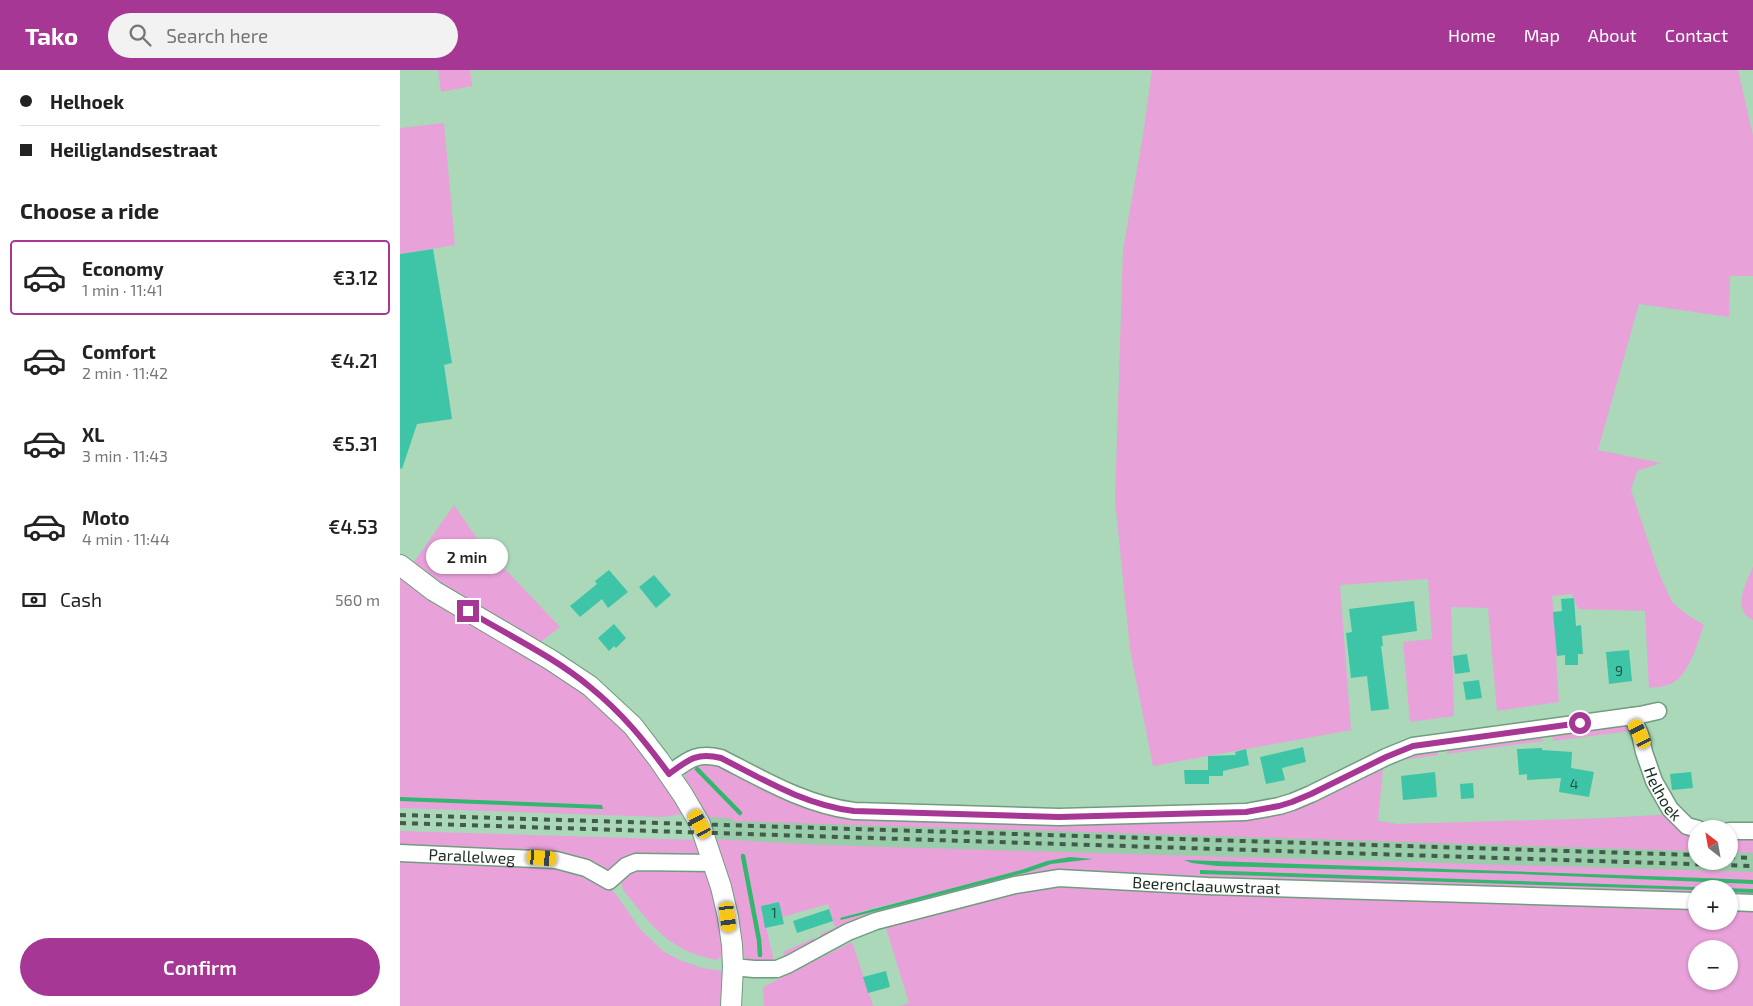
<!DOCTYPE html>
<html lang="en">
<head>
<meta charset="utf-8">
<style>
	:root { --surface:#fff; --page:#f2f2f2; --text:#222; --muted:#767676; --line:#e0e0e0; --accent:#a63794 }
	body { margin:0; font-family:"Exo 2",sans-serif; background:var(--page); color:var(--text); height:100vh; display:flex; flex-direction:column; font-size:19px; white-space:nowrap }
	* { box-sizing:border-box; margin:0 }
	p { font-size:16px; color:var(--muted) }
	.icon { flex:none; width:28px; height:28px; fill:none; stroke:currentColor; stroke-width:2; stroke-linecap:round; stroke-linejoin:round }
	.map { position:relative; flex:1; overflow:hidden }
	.drawer { display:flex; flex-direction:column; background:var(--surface); width:400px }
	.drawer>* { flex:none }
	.top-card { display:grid; align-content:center; height:110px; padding:0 20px; background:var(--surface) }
	.needle { width:32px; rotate:329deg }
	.tools { position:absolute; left:1288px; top:750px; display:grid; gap:10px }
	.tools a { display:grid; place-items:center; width:50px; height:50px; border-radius:50%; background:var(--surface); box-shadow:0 1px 4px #0004; font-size:25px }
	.end { position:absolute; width:22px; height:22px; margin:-11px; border:6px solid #a63794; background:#fff; box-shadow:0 0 0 2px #fff }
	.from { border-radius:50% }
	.bubble { position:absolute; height:35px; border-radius:18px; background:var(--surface); box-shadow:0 1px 4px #0004; font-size:16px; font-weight:600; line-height:35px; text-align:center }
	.car { position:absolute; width:15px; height:30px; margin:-15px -8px; border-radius:6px; box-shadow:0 0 4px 1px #0007; background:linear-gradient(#f5c518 24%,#345 0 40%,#f5c518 0 76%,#345 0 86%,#f5c518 0) }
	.top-card b { display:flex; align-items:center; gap:18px; height:48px; font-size:19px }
	.top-card b+b { border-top:1px solid var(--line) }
	.top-card i { width:12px; height:12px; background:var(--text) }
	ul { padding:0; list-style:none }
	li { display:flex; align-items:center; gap:15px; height:75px; margin:0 10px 8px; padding:0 10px; border:2px solid transparent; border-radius:5px }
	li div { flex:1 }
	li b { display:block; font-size:19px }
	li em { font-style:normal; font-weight:600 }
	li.current { border-color:var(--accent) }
	li>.icon { width:45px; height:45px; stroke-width:1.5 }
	h2 { padding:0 20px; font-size:22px; line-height:60px }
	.pay { display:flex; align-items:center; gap:12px; height:55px; padding:0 20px; font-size:19px }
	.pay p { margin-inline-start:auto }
	.button { display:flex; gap:10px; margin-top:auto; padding:10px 20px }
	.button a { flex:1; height:58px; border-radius:30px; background:var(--accent); color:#fff; font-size:20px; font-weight:600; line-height:58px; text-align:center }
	header { display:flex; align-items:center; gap:30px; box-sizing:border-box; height:70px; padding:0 25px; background:var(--accent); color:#fff }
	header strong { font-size:24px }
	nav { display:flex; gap:28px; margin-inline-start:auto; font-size:18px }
	.search { width:350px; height:45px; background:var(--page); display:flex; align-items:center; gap:12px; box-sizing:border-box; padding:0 18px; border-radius:28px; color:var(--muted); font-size:19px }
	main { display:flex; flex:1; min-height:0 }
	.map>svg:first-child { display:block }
</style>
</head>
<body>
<header>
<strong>Tako</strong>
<div class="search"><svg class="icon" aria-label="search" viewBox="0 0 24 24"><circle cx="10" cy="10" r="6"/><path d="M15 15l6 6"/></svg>Search here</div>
<nav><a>Home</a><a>Map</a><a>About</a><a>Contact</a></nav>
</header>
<main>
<section class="drawer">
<div class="top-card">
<b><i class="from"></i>Helhoek</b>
<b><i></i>Heiliglandsestraat</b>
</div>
<h2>Choose a ride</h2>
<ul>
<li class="current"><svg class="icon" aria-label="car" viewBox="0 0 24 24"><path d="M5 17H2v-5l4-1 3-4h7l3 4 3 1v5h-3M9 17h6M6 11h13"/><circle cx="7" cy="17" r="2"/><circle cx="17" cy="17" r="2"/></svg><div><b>Economy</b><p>1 min · 11:41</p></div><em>€3.12</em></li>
<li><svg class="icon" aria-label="car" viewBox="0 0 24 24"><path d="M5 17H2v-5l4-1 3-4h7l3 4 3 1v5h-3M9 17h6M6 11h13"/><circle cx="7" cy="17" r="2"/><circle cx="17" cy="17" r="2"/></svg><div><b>Comfort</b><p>2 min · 11:42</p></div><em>€4.21</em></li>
<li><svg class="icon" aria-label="car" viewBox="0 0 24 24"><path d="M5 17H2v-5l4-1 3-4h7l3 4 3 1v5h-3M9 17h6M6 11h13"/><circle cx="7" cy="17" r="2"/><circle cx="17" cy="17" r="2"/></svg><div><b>XL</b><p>3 min · 11:43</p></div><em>€5.31</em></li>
<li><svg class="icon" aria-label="car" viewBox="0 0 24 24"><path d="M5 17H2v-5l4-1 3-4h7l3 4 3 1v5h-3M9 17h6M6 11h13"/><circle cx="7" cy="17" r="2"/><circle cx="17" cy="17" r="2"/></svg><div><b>Moto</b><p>4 min · 11:44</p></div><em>€4.53</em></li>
</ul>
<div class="pay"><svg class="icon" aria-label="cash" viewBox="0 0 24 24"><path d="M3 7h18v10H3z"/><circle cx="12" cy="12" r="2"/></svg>Cash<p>560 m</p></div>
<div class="button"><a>Confirm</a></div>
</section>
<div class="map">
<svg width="1353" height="936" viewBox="0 0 1353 936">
	<rect width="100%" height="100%" fill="#abd8b9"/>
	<path fill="#99cdaa" d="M302,742L978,751L997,754L1136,752L1260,745L1296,764V791H1329V766L1353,768V816L318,774Z"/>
	<g fill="#e8a1d9" fill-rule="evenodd">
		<path d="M38,0H70L72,16L41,22Z"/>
		<path d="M752,0H1338L1353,66V206H1330L1329,247L1239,234L1198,380L1261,393L1237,401L1231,420L1258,501L1272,532L1286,544L1304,555C1298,572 1289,605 1272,613C1266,617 1257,617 1249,618L1245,541L1178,539L1172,524L1152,526L1157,583L1156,589L1159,632L1097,641L1088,538L1051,537L1054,646L1010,652L1003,572L1032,569L1028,509L940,515L951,660L753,696L730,579L715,430L723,180L743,65Z"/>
		<path d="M44,53L55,175L0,184V58Z"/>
		<path d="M54,435L81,474L160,557L138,574L27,507L12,495Z"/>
		<path d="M1353,497V550C1331,539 1346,513 1353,497Z"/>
		<path d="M0,504L190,627C228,661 257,701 284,744L262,747L0,738Z"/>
		<path d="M1228,651L1230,661L1153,671L1152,661Z"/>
		<path d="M1142,663L1143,671L1047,684V675Z"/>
		<path d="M1037,676L1038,685L995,691L983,698L978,751L997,754L1208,748L1260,745L1273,748L1296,764V781L332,751V748L304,747L285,712V705L287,699L291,695L312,692L401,734L832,748L993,689Z"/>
		<path d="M0,761L297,770L299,781L295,785L209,801L0,779Z"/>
		<path d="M1329,766L1353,768V783L1329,782Z"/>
		<path d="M315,769L421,775L1353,802V828L1329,827V819H1296V826L673,803L422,868L420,864L435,858L428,834L382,847L379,832L361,836L374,891L349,892L343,885L315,775L318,774ZM523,826L441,850L440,849L463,841Z"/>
		<path d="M0,788L160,795L206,814L215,823L240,859L264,882L282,891L302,898L323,901L324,936H0Z"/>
		<path d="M232,798L303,801L309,807L321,859V887L316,890C266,879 254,857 223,820L221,810Z"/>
		<path d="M656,813L1296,835V851H1329V836L1353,837V936H498L509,933L486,858ZM1296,879H1329V911H1296Z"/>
		<path d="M414,868L416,873L384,888L383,882Z"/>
		<path d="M452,872L473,936H364L363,917Z"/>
	</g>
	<g fill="#32b76f">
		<path d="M0,727L202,735L203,739L0,731Z"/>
		<path d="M670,787L693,789L651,794L628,802L441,850L440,848L621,800L647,791Z"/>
		<path d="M784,790L1303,808L1353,810V814L1121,804L817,796L792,793Z"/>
		<path d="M800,800L1353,819V823L1329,822V819H1296V820L800,804Z"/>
	</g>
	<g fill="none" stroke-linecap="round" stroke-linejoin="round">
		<g stroke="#32b76f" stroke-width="4.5">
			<path d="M297,699L340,743"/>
			<path d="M343,786L359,870L360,885"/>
		</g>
	</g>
	<g fill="#3ec5a7">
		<path d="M33,179L52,293L44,295L52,349L17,354L2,399L0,398V184Z"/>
		<path d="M209,500L228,522L208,538L202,529L180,547L170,536L197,514L195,511Z"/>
		<path d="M254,505L271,525L256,538L239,517Z"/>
		<path d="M1174,528L1176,556L1181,555L1183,584H1178V595H1165V585L1157,586L1153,542L1162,541L1161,529Z"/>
		<path d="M1014,531L1017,561L982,566L983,576H981L989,639L971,641L967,606L951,608L946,563L952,562L949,539Z"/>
		<path d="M214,554L226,568L216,578L214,576L209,581L198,568Z"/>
		<path d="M1229,580L1232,611L1209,614L1206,582Z"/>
		<path d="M1067,584L1070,602L1055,604L1053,586Z"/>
		<path d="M1079,610L1082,628L1066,630L1063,612Z"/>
		<path d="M903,677L906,692L882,698L885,710L866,714L860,687Z"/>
		<path d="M1142,678V680L1172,682L1171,698L1194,702L1189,727L1159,722L1161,708L1127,710V704L1119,705L1117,679Z"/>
		<path d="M846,679L849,695L823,701V706H809V714H785L784,700H808V686L836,685L835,682Z"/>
		<path d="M1035,702L1037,727L1003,730L1001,706Z"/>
		<path d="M1291,702L1293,718L1272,720L1270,704Z"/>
		<path d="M1073,713L1074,728L1061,729L1060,714Z"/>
		<path d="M379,832L384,854L365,858L361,836Z"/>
		<path d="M429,839L433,851L397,863L393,851Z"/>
		<path d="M486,901L490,917L468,923L463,907Z"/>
	</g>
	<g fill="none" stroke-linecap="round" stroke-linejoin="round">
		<defs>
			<g id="minor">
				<path id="s1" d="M1232,646L1240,664L1244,682L1254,711L1270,739L1287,756L1298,759"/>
				<path d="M269,704C288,690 296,682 321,688C364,710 406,735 454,741L659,747L846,742L879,736L892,732L911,724L986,687L1013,676L1240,645L1258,641"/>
				<path d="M1329,761H1353"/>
				<path id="s2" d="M0,783L156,790L186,798L209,811L226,796L236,792L313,793"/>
				<path d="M1329,832L1353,833"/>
				<path id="s3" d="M333,897L354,899H377L389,894L448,862L476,851L615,815L659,808L807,816L1296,831"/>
			</g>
			<path id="tertiary" d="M0,495L34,521L151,590L190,616L233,656L259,690L283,725L300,754L321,817L328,847L332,875L333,897L331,936"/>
		</defs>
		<use href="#minor" stroke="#719c7f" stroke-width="19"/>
		<use href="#tertiary" stroke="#719c7f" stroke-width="22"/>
		<use href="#minor" stroke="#fff" stroke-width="16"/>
		<use href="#tertiary" stroke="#fff" stroke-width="20"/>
		<g stroke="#425c4b" stroke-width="4" stroke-dasharray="6 6" stroke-linecap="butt">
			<path d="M0,745L1296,785"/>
			<path d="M0,753L1353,796"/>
			<path d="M1329,787L1353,788"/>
		</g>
	</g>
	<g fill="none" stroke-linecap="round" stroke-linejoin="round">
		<path stroke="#a63794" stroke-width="6" d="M68,541C106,564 156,588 190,617C222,643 245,671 269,704C288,690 296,682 321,688C364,710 405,735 454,741L659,747L846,742L879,736L892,732L911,724L986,687L1013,676L1180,653"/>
	</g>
	<g text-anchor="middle" stroke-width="5" stroke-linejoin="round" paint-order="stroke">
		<g font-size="14" fill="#245342">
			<text x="1219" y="606">9</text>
			<text x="1174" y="719">4</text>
			<text x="374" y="848">1</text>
		</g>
		<g font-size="16" fill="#1b2d21" stroke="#dcf2e2">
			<text dy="6" stroke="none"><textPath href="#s1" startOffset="84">Helhoek</textPath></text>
			<text dy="6" stroke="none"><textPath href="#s2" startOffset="72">Parallelweg</textPath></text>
			<text dy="6" stroke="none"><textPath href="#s3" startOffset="490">Beerenclaauwstraat</textPath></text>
		</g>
	</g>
</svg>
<div class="tools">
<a><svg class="needle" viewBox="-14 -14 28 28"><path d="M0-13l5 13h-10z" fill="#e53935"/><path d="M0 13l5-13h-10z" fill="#767676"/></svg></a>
<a>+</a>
<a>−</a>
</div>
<i class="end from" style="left:1180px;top:653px"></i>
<i class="end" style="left:68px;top:541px"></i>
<div class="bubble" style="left:26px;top:469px;width:82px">2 min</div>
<i class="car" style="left:1240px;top:664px;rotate:333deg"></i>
<i class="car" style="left:300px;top:754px;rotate:332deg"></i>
<i class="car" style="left:142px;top:788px;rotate:95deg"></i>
<i class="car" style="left:328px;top:847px;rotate:173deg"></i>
</div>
</main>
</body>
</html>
